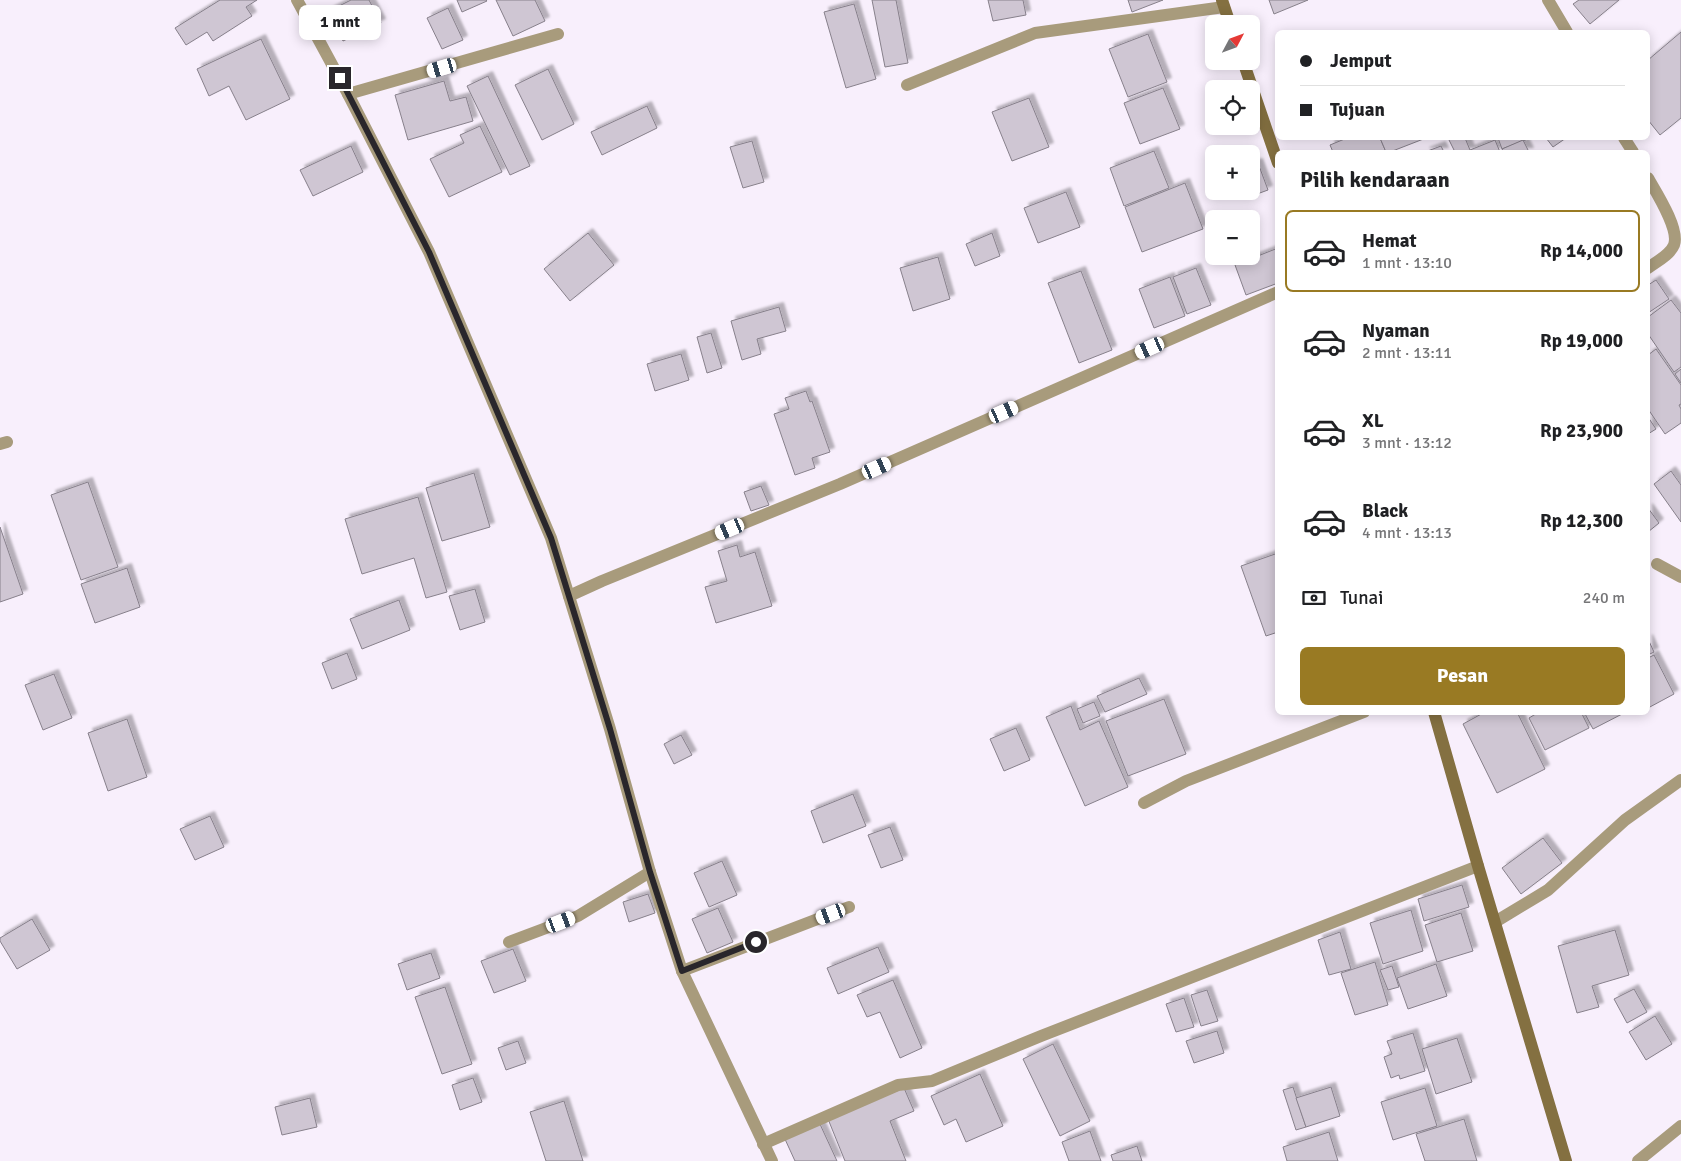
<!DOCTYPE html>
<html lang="id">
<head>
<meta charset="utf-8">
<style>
	:root { --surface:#fff; --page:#f6f6f6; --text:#202124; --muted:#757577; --line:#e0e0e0; --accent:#997a23 }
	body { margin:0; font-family:Signika,sans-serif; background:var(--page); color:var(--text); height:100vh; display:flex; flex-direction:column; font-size:19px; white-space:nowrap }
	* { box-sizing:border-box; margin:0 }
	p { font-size:16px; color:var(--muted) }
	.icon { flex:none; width:28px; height:28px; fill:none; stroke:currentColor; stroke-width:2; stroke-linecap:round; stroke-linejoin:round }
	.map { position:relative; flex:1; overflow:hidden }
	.sheet { position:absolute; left:1275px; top:150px; width:375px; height:565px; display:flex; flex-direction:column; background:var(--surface); border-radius:8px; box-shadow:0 2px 12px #0003 }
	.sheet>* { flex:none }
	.guide { position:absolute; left:1275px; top:30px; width:375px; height:110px; border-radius:8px; box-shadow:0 2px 12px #0003; display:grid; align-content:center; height:110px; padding:0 25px; background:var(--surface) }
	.needle { width:32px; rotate:49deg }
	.controls { position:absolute; left:1205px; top:15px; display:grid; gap:10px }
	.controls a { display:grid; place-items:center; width:55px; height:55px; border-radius:8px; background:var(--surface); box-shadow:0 2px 12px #0003; font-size:25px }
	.end { position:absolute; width:22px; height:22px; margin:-11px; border:6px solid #29262b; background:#fff; box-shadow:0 0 0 2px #fff }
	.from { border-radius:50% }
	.bubble { position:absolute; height:35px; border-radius:8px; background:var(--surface); box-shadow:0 2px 12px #0003; font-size:16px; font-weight:800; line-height:35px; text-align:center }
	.car { position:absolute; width:15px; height:30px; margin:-15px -8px; border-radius:6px; box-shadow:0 0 4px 1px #0007; background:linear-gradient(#fff 24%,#345 0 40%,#fff 0 76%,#345 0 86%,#fff 0) }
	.guide b { display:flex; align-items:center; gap:18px; height:48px; font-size:19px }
	.guide b+b { border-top:1px solid var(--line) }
	.guide i { width:12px; height:12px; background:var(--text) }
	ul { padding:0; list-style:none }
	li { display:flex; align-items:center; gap:15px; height:82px; margin:0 10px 8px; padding:0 15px; border:2px solid transparent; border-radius:8px }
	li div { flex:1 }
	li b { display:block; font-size:19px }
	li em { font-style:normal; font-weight:800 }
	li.current { border-color:var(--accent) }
	li>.icon { width:45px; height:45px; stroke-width:1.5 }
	h2 { padding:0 25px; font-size:22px; line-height:60px }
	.pay { display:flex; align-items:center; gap:12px; height:55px; padding:0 25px; font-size:19px }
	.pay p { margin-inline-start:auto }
	.cta { display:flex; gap:10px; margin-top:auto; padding:10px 25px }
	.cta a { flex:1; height:58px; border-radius:8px; background:var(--accent); color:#fff; font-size:20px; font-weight:800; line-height:58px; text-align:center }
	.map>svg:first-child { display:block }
</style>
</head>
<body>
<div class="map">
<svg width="1681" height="1161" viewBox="0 0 1681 1161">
	<defs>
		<filter id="shadow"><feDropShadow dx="4.5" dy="-4.5" stdDeviation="1" flood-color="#0004"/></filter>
	</defs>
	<rect width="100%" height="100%" fill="#f8effc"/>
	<g fill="#cfc6d3" stroke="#87808b" filter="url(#shadow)">
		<path d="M220,0H257L246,7L252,16L213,41L207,32L186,45L175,28Z"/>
		<path d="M351,0H369L381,23L343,41L329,11Z"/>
		<path d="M457,0H486L487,1L462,12Z"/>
		<path d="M496,0H535L545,21L513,36Z"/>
		<path d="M872,0H896L908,63L885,67Z"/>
		<path d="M988,0H1023L1026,15L993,21Z"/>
		<path d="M1128,0H1163L1132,12Z"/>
		<path d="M1269,0H1308L1274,14Z"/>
		<path d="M1579,0H1619L1590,24L1573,4Z"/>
		<path d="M854,4L876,79L846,88L824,12Z"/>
		<path d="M448,8L463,40L442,49L427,18Z"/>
		<path d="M1681,32V118L1660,135L1648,120V60Z"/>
		<path d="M1148,34L1167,82L1128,97L1109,49Z"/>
		<path d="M261,39L290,99L246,120L229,86L209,96L197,69Z"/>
		<path d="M548,69L574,124L542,140L515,85Z"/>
		<path d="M488,76L530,166L510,175L467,86Z"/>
		<path d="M444,81L450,101L466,97L473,121L408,140L395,95Z"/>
		<path d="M1163,88L1180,129L1140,144L1124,103Z"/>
		<path d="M1029,98L1049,147L1012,161L992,112Z"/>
		<path d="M647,106L657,128L602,155L591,132Z"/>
		<path d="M480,126L502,172L449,197L430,159L464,143L460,135Z"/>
		<path d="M1347,138H1380L1386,152H1333L1330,145Z"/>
		<path d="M1380,138H1426L1390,152H1386Z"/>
		<path d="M1448,138H1465L1470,150L1495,140L1500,152H1455Z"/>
		<path d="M1498,138H1528V139L1502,149Z"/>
		<path d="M1546,138H1566L1553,147Z"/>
		<path d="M1523,140L1529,152H1504L1502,149Z"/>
		<path d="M752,141L764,182L743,188L730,147Z"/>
		<path d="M351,146L363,172L313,196L300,170Z"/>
		<path d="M1441,146L1444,152H1425Z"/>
		<path d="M1154,151L1169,188L1124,206L1110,168Z"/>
		<path d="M1258,163L1268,190L1246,198L1243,191H1251V165Z"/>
		<path d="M1185,183L1203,229L1142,252L1125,207Z"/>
		<path d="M1066,192L1080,227L1038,243L1024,208Z"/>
		<path d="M588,233L614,265L570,301L544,269Z"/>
		<path d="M992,233L1000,256L975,266L966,244Z"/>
		<path d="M1278,248V283L1246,295L1235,265Z"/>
		<path d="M938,257L950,299L913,311L900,268Z"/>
		<path d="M1196,268L1211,305L1187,314L1173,277Z"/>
		<path d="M1081,271L1112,350L1079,363L1048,283Z"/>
		<path d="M1170,277L1185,316L1154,328L1139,289Z"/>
		<path d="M1656,280L1669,299L1648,313V285Z"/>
		<path d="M1671,300L1681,313V367L1674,372L1648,334V317Z"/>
		<path d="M779,307L786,331L757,339L761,354L742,360L731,321Z"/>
		<path d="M711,333L722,368L707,373L697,337Z"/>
		<path d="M1656,349L1681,385V404L1679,405L1681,409V423L1665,434L1648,409V355Z"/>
		<path d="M681,354L689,380L655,391L647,364Z"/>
		<path d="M1681,369V383L1675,374Z"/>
		<path d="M806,391L810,402L812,401L830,452L812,458L815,468L795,475L774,414L789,409L785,398Z"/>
		<path d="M1648,417L1656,429L1648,434Z"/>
		<path d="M1671,471L1681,485V522L1654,484Z"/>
		<path d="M474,473L490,527L442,541L426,488Z"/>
		<path d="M88,482L118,567L81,580L51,495Z"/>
		<path d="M761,486L769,505L751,511L744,492Z"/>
		<path d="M418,497L447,592L426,598L414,558L362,574L345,519Z"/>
		<path d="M1648,508L1659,523L1648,532Z"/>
		<path d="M0,527L23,594L0,602Z"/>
		<path d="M737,545L740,557L755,552L772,606L716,623L705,587L727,581L718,551Z"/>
		<path d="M1278,553V632L1266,636L1241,566Z"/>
		<path d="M127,568L140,607L95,623L81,584Z"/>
		<path d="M475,589L485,622L460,630L449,596Z"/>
		<path d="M399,600L410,630L362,649L350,619Z"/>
		<path d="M1648,639L1654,652L1648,655Z"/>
		<path d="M347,653L357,679L332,689L322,663Z"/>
		<path d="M1654,655L1674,694L1648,708V658Z"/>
		<path d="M54,674L72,718L43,730L25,685Z"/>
		<path d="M1139,678L1147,694L1105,712L1097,696Z"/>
		<path d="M1164,699L1186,754L1128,776L1106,721Z"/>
		<path d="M1094,702L1100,716L1083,723L1077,709Z"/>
		<path d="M1071,706L1080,730L1099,721L1128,787L1085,806L1046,717Z"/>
		<path d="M1485,712H1517L1545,769L1497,793L1463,724Z"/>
		<path d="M1539,712H1581L1589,728L1545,750L1529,718Z"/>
		<path d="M1584,712H1626L1593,729Z"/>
		<path d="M127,719L147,777L108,791L88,733Z"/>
		<path d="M1016,728L1030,760L1004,771L990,739Z"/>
		<path d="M681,735L692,755L674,764L664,744Z"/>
		<path d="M853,794L866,826L823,843L811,811Z"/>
		<path d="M210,816L224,847L195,860L180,829Z"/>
		<path d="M890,827L903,860L881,868L868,835Z"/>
		<path d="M1543,838L1562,863L1521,894L1502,868Z"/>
		<path d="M722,861L737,895L709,907L694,873Z"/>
		<path d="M1462,885L1469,907L1424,921L1418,899Z"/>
		<path d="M648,894L655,913L629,922L623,902Z"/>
		<path d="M718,908L733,942L707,953L692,919Z"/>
		<path d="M1411,910L1423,951L1383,964L1370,923Z"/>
		<path d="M1461,913L1473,951L1437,962L1425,925Z"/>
		<path d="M32,919L50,950L17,969L0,941V938Z"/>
		<path d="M1615,930L1629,975L1592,986L1599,1007L1577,1013L1558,946Z"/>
		<path d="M1340,932L1351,969L1329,975L1318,940Z"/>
		<path d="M878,947L889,972L838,994L827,968Z"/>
		<path d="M513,949L526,981L494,993L481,961Z"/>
		<path d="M431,953L440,978L407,990L398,964Z"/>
		<path d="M1375,962L1388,1005L1355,1015L1341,973Z"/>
		<path d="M1436,964L1447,996L1408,1009L1397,978Z"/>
		<path d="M1392,966L1399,987L1388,990L1380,970Z"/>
		<path d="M893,980L922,1048L900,1058L880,1012L867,1017L857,995Z"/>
		<path d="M445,987L472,1064L442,1074L415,997Z"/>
		<path d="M1634,989L1647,1012L1627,1023L1614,999Z"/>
		<path d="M1207,990L1218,1021L1201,1026L1191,995Z"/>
		<path d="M1184,998L1194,1027L1176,1032L1166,1004Z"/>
		<path d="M1655,1016L1672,1044L1646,1060L1629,1032Z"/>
		<path d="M1217,1031L1224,1053L1194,1063L1186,1041Z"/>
		<path d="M1413,1033L1425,1071L1400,1079L1399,1075L1391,1078L1384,1057L1392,1054L1387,1041Z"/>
		<path d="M1457,1038L1472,1082L1436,1094L1422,1049Z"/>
		<path d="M518,1041L526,1063L506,1070L498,1048Z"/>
		<path d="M1053,1044L1090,1121L1060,1136L1023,1059Z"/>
		<path d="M980,1074L1003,1126L966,1142L956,1119L944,1125L931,1096Z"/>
		<path d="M473,1078L482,1102L460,1110L452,1085Z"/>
		<path d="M1293,1087L1306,1127L1296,1130L1283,1090Z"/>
		<path d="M1331,1087L1340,1116L1306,1127L1296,1098Z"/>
		<path d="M904,1088L914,1111L890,1121L906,1161H845L828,1119Z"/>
		<path d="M1425,1088L1437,1126L1393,1140L1381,1102Z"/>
		<path d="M310,1098L317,1127L282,1135L275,1107Z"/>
		<path d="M564,1101L583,1161H546L530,1112Z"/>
		<path d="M1464,1119L1477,1161H1425L1416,1134Z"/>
		<path d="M819,1122L837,1161H795L784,1137Z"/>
		<path d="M1090,1131L1101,1161H1069L1062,1142Z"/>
		<path d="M1329,1132L1338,1161H1287L1283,1147Z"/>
		<path d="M1137,1146L1142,1161H1113L1111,1155Z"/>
	</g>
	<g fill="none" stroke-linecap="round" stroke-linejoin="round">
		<g stroke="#a89b7c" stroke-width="12">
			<path d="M907,85L1035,33L1224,7"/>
			<path d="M0,444L7,442"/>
			<path d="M1657,564L1681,577"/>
			<path d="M1144,803L1186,781L1364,712"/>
			<path d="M509,942L578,916L650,872"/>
			<path d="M682,971L849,907"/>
		</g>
		<g stroke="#a89b7c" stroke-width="12">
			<path d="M297,0L348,94L429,252L551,538L610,729L650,872L682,971L772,1161"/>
			<path d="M1548,0L1567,32"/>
			<path d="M348,94L558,34"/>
			<path d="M1624,138L1633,152"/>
			<path d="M1648,178C1656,192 1680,229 1674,245C1670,255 1656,262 1648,268"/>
			<path d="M569,596L602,581L840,484L1278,292"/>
			<path d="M1495,922L1548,890L1625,820L1681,780"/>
			<path d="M763,1144L898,1085L932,1081L1041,1036L1478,866"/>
			<path d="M1638,1161L1681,1126"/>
		</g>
		<g stroke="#847041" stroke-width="12">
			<path d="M1222,0L1230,24"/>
			<path d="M1243,61L1278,163"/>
			<path d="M1434,712L1478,866L1566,1161"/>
		</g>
	</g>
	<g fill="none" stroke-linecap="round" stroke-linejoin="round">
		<path stroke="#29262b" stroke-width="6" d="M340,78L429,252L551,538L610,729L650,872L682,971L756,942"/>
	</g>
</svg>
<div class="controls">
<a><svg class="needle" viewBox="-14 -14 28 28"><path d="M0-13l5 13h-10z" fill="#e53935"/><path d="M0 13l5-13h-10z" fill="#757577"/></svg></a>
<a><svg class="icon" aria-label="locate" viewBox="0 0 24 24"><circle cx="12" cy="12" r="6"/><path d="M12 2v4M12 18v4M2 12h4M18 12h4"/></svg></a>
<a>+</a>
<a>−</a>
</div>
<i class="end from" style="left:756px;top:942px"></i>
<i class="end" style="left:340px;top:78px"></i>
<div class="bubble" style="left:299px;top:5px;width:82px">1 mnt</div>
<i class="car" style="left:442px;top:68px;rotate:254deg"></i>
<i class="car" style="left:1150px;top:348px;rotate:246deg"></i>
<i class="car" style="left:1004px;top:412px;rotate:66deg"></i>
<i class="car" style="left:877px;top:468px;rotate:66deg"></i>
<i class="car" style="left:730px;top:529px;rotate:247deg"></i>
<i class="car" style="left:831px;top:914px;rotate:249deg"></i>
<i class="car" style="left:561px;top:922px;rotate:69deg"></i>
<div class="guide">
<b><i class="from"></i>Jemput</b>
<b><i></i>Tujuan</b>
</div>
<section class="sheet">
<h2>Pilih kendaraan</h2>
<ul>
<li class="current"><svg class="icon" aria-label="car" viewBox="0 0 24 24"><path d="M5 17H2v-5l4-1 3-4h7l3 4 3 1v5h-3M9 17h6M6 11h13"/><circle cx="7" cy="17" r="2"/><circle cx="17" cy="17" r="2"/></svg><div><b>Hemat</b><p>1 mnt · 13:10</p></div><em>Rp 14,000</em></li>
<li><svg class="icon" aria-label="car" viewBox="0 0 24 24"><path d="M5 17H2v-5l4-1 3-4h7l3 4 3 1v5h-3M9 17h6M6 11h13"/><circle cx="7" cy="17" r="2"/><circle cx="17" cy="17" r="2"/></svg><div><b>Nyaman</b><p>2 mnt · 13:11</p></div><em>Rp 19,000</em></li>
<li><svg class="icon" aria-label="car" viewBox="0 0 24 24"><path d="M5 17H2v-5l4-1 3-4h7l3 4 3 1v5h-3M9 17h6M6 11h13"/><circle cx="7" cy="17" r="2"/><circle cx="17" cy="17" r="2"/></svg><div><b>XL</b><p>3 mnt · 13:12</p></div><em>Rp 23,900</em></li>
<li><svg class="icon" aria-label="car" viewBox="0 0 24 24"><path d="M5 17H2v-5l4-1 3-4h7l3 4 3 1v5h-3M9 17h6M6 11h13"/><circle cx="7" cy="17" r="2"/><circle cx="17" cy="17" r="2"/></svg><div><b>Black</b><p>4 mnt · 13:13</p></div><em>Rp 12,300</em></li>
</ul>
<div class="pay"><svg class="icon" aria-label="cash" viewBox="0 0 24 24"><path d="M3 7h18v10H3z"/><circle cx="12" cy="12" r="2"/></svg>Tunai<p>240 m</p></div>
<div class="cta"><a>Pesan</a></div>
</section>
</div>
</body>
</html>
